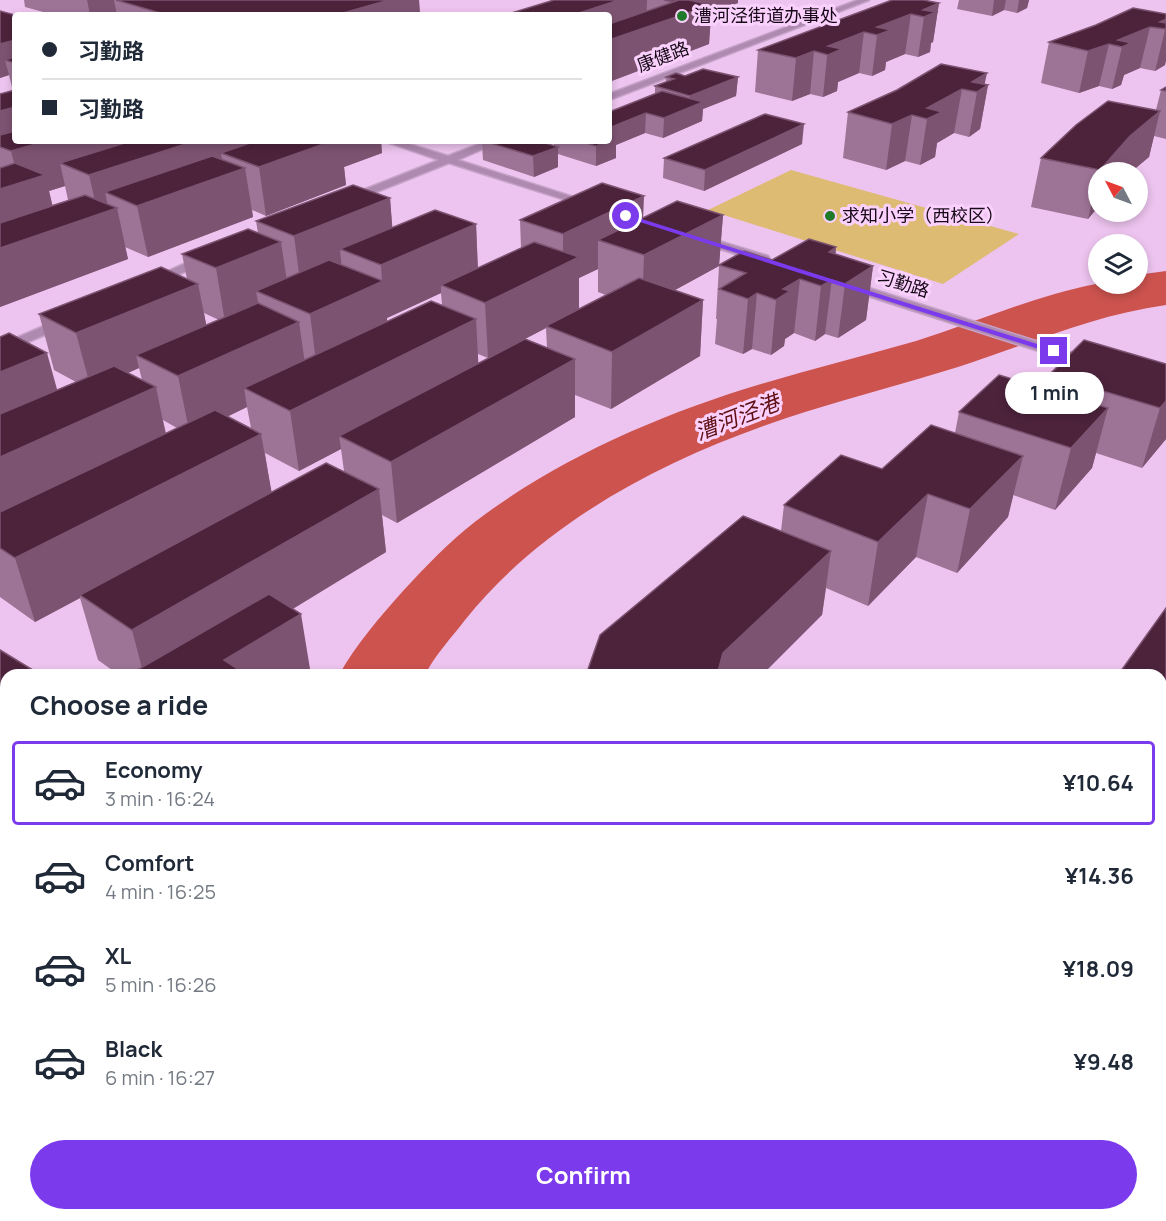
<!DOCTYPE html>
<html lang="en">
<head>
<meta charset="utf-8">
<style>
	:root { --surface:#fff; --page:#f2f2f3; --text:#1f2937; --muted:#747a83; --line:#e0e1e3; --accent:#7c3aed }
	body { margin:0; font-family:Manrope,"Noto Sans SC",sans-serif; background:var(--page); color:var(--text); height:100vh; display:flex; flex-direction:column; font-size:22px; white-space:nowrap }
	* { box-sizing:border-box; margin:0 }
	p { font-size:20px; color:var(--muted) }
	.icon { flex:none; width:33px; height:33px; fill:none; stroke:currentColor; stroke-width:2; stroke-linecap:round; stroke-linejoin:round }
	.map { position:relative; flex:1; overflow:hidden }
	.panel { position:absolute; left:0px; top:669px; width:1167px; height:552px; display:flex; flex-direction:column; background:var(--surface); border-radius:18px 18px 0 0; box-shadow:0 3px 9px #0003 }
	.panel>* { flex:none }
	.top-card { position:absolute; left:12px; top:12px; width:600px; height:132px; border-radius:6px; box-shadow:0 3px 9px #0003; display:grid; align-content:center; height:132px; padding:0 30px; background:var(--surface) }
	.needle { width:39px; rotate:311deg }
	.buttons { position:absolute; left:1088px; top:162px; display:grid; gap:12px }
	.buttons a { display:grid; place-items:center; width:60px; height:60px; border-radius:50%; background:var(--surface); box-shadow:0 3px 9px #0003; font-size:30px }
	.end { position:absolute; width:27px; height:27px; margin:-14px; border:8px solid #7c3aed; background:#fff; box-shadow:0 0 0 3px #fff }
	.from { border-radius:50% }
	.bubble { position:absolute; height:42px; border-radius:21px; background:var(--surface); box-shadow:0 3px 9px #0003; font-size:20px; font-weight:700; line-height:42px; text-align:center }
	.top-card b { display:flex; align-items:center; gap:21px; height:57px; font-size:22px }
	.top-card b+b { border-top:2px solid var(--line) }
	.top-card i { width:15px; height:15px; background:var(--text) }
	ul { padding:0; list-style:none }
	li { display:flex; align-items:center; gap:18px; height:84px; margin:0 12px 9px; padding:0 18px; border:3px solid transparent; border-radius:6px }
	li div { flex:1 }
	li b { display:block; font-size:22px }
	li em { font-style:normal; font-weight:700 }
	li.active { border-color:var(--accent) }
	li>.icon { width:54px; height:54px; stroke-width:1.5 }
	h2 { padding:0 30px; font-size:27px; line-height:72px }
	.primary-button { display:flex; gap:12px; margin-top:auto; padding:12px 30px }
	.primary-button a { flex:1; height:69px; border-radius:36px; background:var(--accent); color:#fff; font-size:24px; font-weight:700; line-height:69px; text-align:center }
	.map>svg:first-child { display:block }
</style>
</head>
<body>
<div class="map">
<svg width="1166" height="1221" viewBox="0 0 1166 1221">
	<rect width="100%" height="100%" fill="#edc4ef"/>
	<path fill="#ddbb73" d="M791,170L1019,234L943,284L708,210Z"/>
	<g fill="none" stroke-linecap="round" stroke-linejoin="round">
		<g fill="#cd534f" fill-rule="evenodd">
			<path d="M1166,271V305C1093,315 1027,345 958,367C907,383 856,396 805,412C679,452 549,515 465,620C452,637 435,655 425,675H339C356,644 380,617 403,591C426,566 449,542 476,521C559,458 661,414 761,384C812,369 864,356 916,341C976,322 1034,296 1096,284C1109,282 1124,284 1137,284V275Z"/>
			<path d="M6,1176V1215H118L116,1221H0V1187Z"/>
		</g>
		<defs>
			<g id="minor">
				<path d="M858,0H869L609,100V94Z"/>
				<path d="M384,141H399L448,156L487,141H501L458,160L598,205L592,208L588,207L449,163L351,202H343V198L439,160Z"/>
				<path d="M699,235L768,256L770,259L764,263L695,241L693,239Z"/>
				<path d="M208,253L214,257L212,260L154,285L150,286L144,282Z"/>
				<path d="M847,281L1095,360L1097,363L1095,366H1085L843,288L841,285L843,282Z"/>
				<path d="M65,317L72,321L70,324L0,354V345Z"/>
				<path d="M1166,1159V1194L1161,1196V1161Z"/>
				<path d="M1132,1215H1161L1159,1221H1130Z"/>
			</g>
		</defs>
		<use href="#minor" stroke="#c6a2c8" stroke-width="3"/>
		<use href="#minor" fill="#ae89b0" fill-rule="evenodd"/>
	</g>
	<g fill="#9d7496" fill-rule="evenodd">
		<path d="M24,0H419L420,15H54L25,7Z"/>
		<path d="M554,0H738V3L729,6V8L711,15L709,44L609,82V15Z"/>
		<path d="M959,0H1029L1027,8L1017,13L1004,10L992,16L957,9Z"/>
		<path d="M939,3L933,42L931,43L930,52L918,57L905,54L886,62L885,70L872,76L859,73L838,82L837,91L823,97L810,94L792,101L755,92L758,50Z"/>
		<path d="M1166,14L1165,65L1155,71L1140,68L1124,75L1121,85L1112,89L1099,86L1079,93L1041,83L1049,42Z"/>
		<path d="M15,15V141H247L248,144L253,142L249,141H381L382,153L344,167L346,185L266,216L252,210L253,217L148,257L125,247L128,259L0,307V94L13,91L9,75L0,78ZM65,186L68,200L52,205L49,191Z"/>
		<path d="M685,76L738,77L736,96L703,109L702,121L663,138L645,133L616,145V158L596,166L558,154V167L534,177L483,160L482,141H539L554,146V141H609L655,94V86L666,83V77Z"/>
		<path d="M985,84L988,85L980,129L969,137L954,133L937,143L935,157L920,165L905,161L886,170L843,158L848,112Z"/>
		<path d="M1166,87V139L1154,136L1149,157L1131,172H1098V207L1088,219L1031,207L1041,158L1156,110L1161,90Z"/>
		<path d="M802,144L704,191L663,178L664,158Z"/>
		<path d="M390,198L392,227L476,224L478,268L521,248L520,220L643,218L723,215L719,265L772,260L836,247V254L873,266L866,320L838,338L825,334L815,341L794,333L785,339L784,346L771,355L752,349L743,354L715,344L717,319H716L719,266L675,290L703,300L700,356L611,409L575,395V417L397,523L382,515L386,552L293,608L311,675H119L98,660L80,598L35,622L0,597V337L57,390L76,382L54,370L39,314L187,279L182,254L258,233L256,221ZM598,269V292L606,295L579,309V278ZM441,293L442,305L387,321V318ZM204,313L219,320L206,325ZM546,328L547,348L525,339ZM478,354L488,358L478,363ZM139,368L142,380L128,373ZM247,407L251,428L228,416ZM163,420L177,428L166,433ZM341,449L344,471L271,492L265,453L299,471Z"/>
		<path d="M1166,364V439L1142,468L1096,453L1092,468L1055,510L1013,495L1008,517L957,573L916,557L868,606L826,588L822,615L781,531L784,505L882,469L955,433L959,412L1046,389L1049,375Z"/>
		<path d="M1166,608V915L1161,927V675Z"/>
	</g>
	<g fill="#7d5372">
		<path d="M87,0H114L117,15H90Z"/>
		<path d="M389,0H419L420,15H336Z"/>
		<path d="M597,0H647L646,27L686,0H738V3L729,6V8L711,15L709,44L609,82V15H573Z"/>
		<path d="M994,0H1006L1004,10L992,16Z"/>
		<path d="M1019,0H1029L1027,8L1017,13Z"/>
		<path d="M939,3L933,42L931,43L930,52L918,57L924,17L923,10Z"/>
		<path d="M911,14L905,54L886,62L885,70L872,76L877,35V27Z"/>
		<path d="M1166,19V61L1165,65L1155,71L1165,30L1160,22Z"/>
		<path d="M1150,27L1140,68L1124,75L1121,85L1112,89L1122,47L1118,40Z"/>
		<path d="M864,32L859,73L838,82L837,91L823,97L828,46Z"/>
		<path d="M15,40V63L5,60L9,75L0,78V44Z"/>
		<path d="M1109,44L1099,86L1079,93L1088,51Z"/>
		<path d="M814,51L810,94L792,101L796,58Z"/>
		<path d="M987,73L984,87L988,85L980,129L969,137L977,92L972,82Z"/>
		<path d="M738,77L736,96L703,109L702,121L663,138L664,118L689,108L690,96Z"/>
		<path d="M962,89L954,133L937,143L935,157L920,165L927,119V108Z"/>
		<path d="M15,107V141H247L251,164L221,153L224,175L245,168L253,217L148,257L137,206L105,192L109,211L117,208L128,259L0,307V248L98,214L89,175L60,163L65,186L49,191L57,224L0,244V189L19,183L11,151L0,147V111Z"/>
		<path d="M1160,111L1149,157L1131,172H1099L1100,170L1130,136Z"/>
		<path d="M646,113L645,133L616,145V158L596,166V146L599,141H609V128Z"/>
		<path d="M912,115L905,161L886,170L892,124Z"/>
		<path d="M804,124L802,144L704,191L705,170Z"/>
		<path d="M332,141H381L382,153L344,167L346,185L266,216L259,167Z"/>
		<path d="M558,147V167L534,177L533,156Z"/>
		<path d="M1098,178V207L1088,219Z"/>
		<path d="M644,196L642,246L598,240V269L579,278V311L546,326V328L488,358L485,303L563,265V234Z"/>
		<path d="M390,198L394,248L340,249L342,270L301,288L294,236Z"/>
		<path d="M723,215L719,266L642,308L644,255Z"/>
		<path d="M476,224L478,275L441,285V293L387,318L388,336L317,370L310,314L382,281L381,265Z"/>
		<path d="M281,242L289,295L256,291L259,308L225,322L216,268Z"/>
		<path d="M836,247L825,334L815,341L821,286L829,252Z"/>
		<path d="M873,266L866,320L838,338L845,284Z"/>
		<path d="M800,279L794,333L785,339L784,346L771,355L776,300L783,289Z"/>
		<path d="M198,284L209,338L136,355L139,368L91,389L76,333Z"/>
		<path d="M757,293L752,349L743,354L748,299Z"/>
		<path d="M703,300L700,356L611,409L612,352Z"/>
		<path d="M476,319L479,375L339,436L341,449L299,471L290,411Z"/>
		<path d="M299,322L307,378L244,388L247,407L190,435L178,376Z"/>
		<path d="M47,353L63,411L0,438V372Z"/>
		<path d="M575,359V417L397,523L391,462Z"/>
		<path d="M156,387L168,446L0,527V457Z"/>
		<path d="M1166,401V439L1142,468L1160,408Z"/>
		<path d="M1108,408L1092,468L1055,510L1071,448Z"/>
		<path d="M261,434L272,494L80,595V598L35,622L15,558Z"/>
		<path d="M1023,456L1008,517L957,573L970,509Z"/>
		<path d="M379,489L386,552L185,675L143,672L132,630Z"/>
		<path d="M928,494L916,557L868,606L878,542Z"/>
		<path d="M831,551L822,615L762,675H717L723,653Z"/>
		<path d="M301,614L311,675H227L224,660Z"/>
		<path d="M6,699V783L0,787V703Z"/>
		<path d="M1166,902V915L1161,927V911Z"/>
		<path d="M6,911V1031L0,1036V915Z"/>
		<path d="M512,1215H535L533,1221H510Z"/>
	</g>
	<g fill="#4d233c" stroke="#7d5372" stroke-width="1.5">
		<path d="M116,0H389L336,15H167Z"/>
		<path d="M554,0H619L573,15H505Z"/>
		<path d="M664,0H679L673,2Z"/>
		<path d="M679,0H689L711,5L609,40V24Z"/>
		<path d="M892,0H923L939,3L923,10L936,12L924,17L911,14L877,27L891,30L877,35L864,32L828,46L842,49L828,55L814,51L796,58L758,50Z"/>
		<path d="M1133,8L1166,14V19L1160,22L1166,23V29L1150,27L1118,40L1131,43L1122,47L1109,44L1088,51L1049,42L1096,25Z"/>
		<path d="M0,11L15,15V40L0,44Z"/>
		<path d="M15,57V63L5,60Z"/>
		<path d="M941,64L987,73L972,82L988,85L977,92L962,89L927,108L942,112L927,119L912,115L892,124L848,112L897,90Z"/>
		<path d="M703,69L738,77L690,96L655,86L674,79L666,77L676,73L685,76Z"/>
		<path d="M1166,87V91L1161,90Z"/>
		<path d="M15,90V107L0,111V94Z"/>
		<path d="M662,91L703,102L664,118L646,113L609,128V112Z"/>
		<path d="M1108,101L1160,111L1130,136L1100,170L1041,158L1076,125Z"/>
		<path d="M765,114L804,124L705,170L664,158Z"/>
		<path d="M15,131V141H46L11,151L0,147V135Z"/>
		<path d="M609,136L616,138L609,140Z"/>
		<path d="M131,141H195L89,175L60,163Z"/>
		<path d="M256,141H332L259,167L221,153Z"/>
		<path d="M484,141H539L558,147L533,156Z"/>
		<path d="M580,141H608L596,146Z"/>
		<path d="M212,156L245,168L137,206L105,192Z"/>
		<path d="M15,163L45,175L0,189V168Z"/>
		<path d="M602,183L644,196L563,234L520,220Z"/>
		<path d="M353,185L390,198L294,236L256,221Z"/>
		<path d="M85,195L117,208L0,248V223Z"/>
		<path d="M677,201L723,215L644,255L598,240Z"/>
		<path d="M435,210L476,224L381,265L340,249Z"/>
		<path d="M248,229L281,242L216,268L182,254Z"/>
		<path d="M809,239L836,247L829,252L873,266L845,284L832,280L821,286L800,279L783,289L790,291L776,300L757,293L748,299L719,289L746,273L719,265L744,251L772,260Z"/>
		<path d="M534,242L579,257L485,303L441,285Z"/>
		<path d="M329,260L383,281L310,314L256,291Z"/>
		<path d="M161,267L198,284L76,333L39,314Z"/>
		<path d="M639,278L703,300L612,352L546,326Z"/>
		<path d="M431,301L476,319L290,411L244,388Z"/>
		<path d="M258,303L299,322L178,376L136,355Z"/>
		<path d="M9,333L47,353L0,372V337Z"/>
		<path d="M525,339L575,359L391,462L339,436Z"/>
		<path d="M1084,340L1166,364V401L1160,408L1049,375Z"/>
		<path d="M114,366L156,387L0,457V414Z"/>
		<path d="M999,375L1108,408L1071,448L959,412Z"/>
		<path d="M215,410L261,434L15,558L0,548V512Z"/>
		<path d="M931,425L1023,456L970,509L928,494L878,542L784,505L841,455L882,469Z"/>
		<path d="M326,463L379,489L132,630L80,595Z"/>
		<path d="M743,516L831,551L723,653L717,675H586L600,635Z"/>
		<path d="M269,594L301,614L224,660L245,674L243,675H147L139,669Z"/>
		<path d="M1166,608V780L1161,778V675H1118Z"/>
		<path d="M0,650L41,675H6V699L0,703Z"/>
		<path d="M6,814V911L0,915V818Z"/>
		<path d="M1161,856L1166,859V902L1161,911Z"/>
		<path d="M0,930L6,934V939L0,943Z"/>
		<path d="M320,1215H512L510,1221H317Z"/>
		<path d="M784,1215H929L938,1221H779Z"/>
	</g>
	<path fill="#7c3aed" d="M626,214L1056,350L1057,351L1051,353L624,217Z"/>
	<g fill="#1f7a29" stroke="#fad1fc" stroke-width="2">
		<circle cx="682" cy="16" r="6"/>
		<circle cx="830" cy="216" r="6"/>
	</g>
	<g text-anchor="middle" stroke-width="6" stroke-linejoin="round" paint-order="stroke">
		<g font-size="18" fill="#160817" stroke="#fad1fc" text-anchor="start">
			<text x="694" y="22">漕河泾街道办事处</text>
			<text x="842" y="222">求知小学（西校区）</text>
		</g>
		<g font-size="18" fill="#160817" stroke="#fad1fc">
			<text transform="translate(663 57) rotate(-21)" y="6">康健路</text>
			<text transform="translate(903 284) rotate(17)" y="6">习勤路</text>
		</g>
		<g font-size="22" font-style="italic" fill="#5f1013" stroke="#fad1fc">
			<text transform="translate(737 417) rotate(-21)" y="8">漕河泾港</text>
		</g>
	</g>
</svg>
<div class="buttons">
<a><svg class="needle" viewBox="-14 -14 28 28"><path d="M0-13l5 13h-10z" fill="#e53935"/><path d="M0 13l5-13h-10z" fill="#747a83"/></svg></a>
<a><svg class="icon" aria-label="layers" viewBox="0 0 24 24"><path d="M12 4l9 5-9 5-9-5zM3 14l9 5 9-5"/></svg></a>
</div>
<i class="end from" style="left:626px;top:216px"></i>
<i class="end" style="left:1054px;top:351px"></i>
<div class="bubble" style="left:1005px;top:372px;width:99px">1 min</div>
<div class="top-card">
<b><i class="from"></i>习勤路</b>
<b><i></i>习勤路</b>
</div>
<section class="panel">
<h2>Choose a ride</h2>
<ul>
<li class="active"><svg class="icon" aria-label="car" viewBox="0 0 24 24"><path d="M5 17H2v-5l4-1 3-4h7l3 4 3 1v5h-3M9 17h6M6 11h13"/><circle cx="7" cy="17" r="2"/><circle cx="17" cy="17" r="2"/></svg><div><b>Economy</b><p>3 min · 16:24</p></div><em>¥10.64</em></li>
<li><svg class="icon" aria-label="car" viewBox="0 0 24 24"><path d="M5 17H2v-5l4-1 3-4h7l3 4 3 1v5h-3M9 17h6M6 11h13"/><circle cx="7" cy="17" r="2"/><circle cx="17" cy="17" r="2"/></svg><div><b>Comfort</b><p>4 min · 16:25</p></div><em>¥14.36</em></li>
<li><svg class="icon" aria-label="car" viewBox="0 0 24 24"><path d="M5 17H2v-5l4-1 3-4h7l3 4 3 1v5h-3M9 17h6M6 11h13"/><circle cx="7" cy="17" r="2"/><circle cx="17" cy="17" r="2"/></svg><div><b>XL</b><p>5 min · 16:26</p></div><em>¥18.09</em></li>
<li><svg class="icon" aria-label="car" viewBox="0 0 24 24"><path d="M5 17H2v-5l4-1 3-4h7l3 4 3 1v5h-3M9 17h6M6 11h13"/><circle cx="7" cy="17" r="2"/><circle cx="17" cy="17" r="2"/></svg><div><b>Black</b><p>6 min · 16:27</p></div><em>¥9.48</em></li>
</ul>
<div class="primary-button"><a>Confirm</a></div>
</section>
</div>
</body>
</html>
